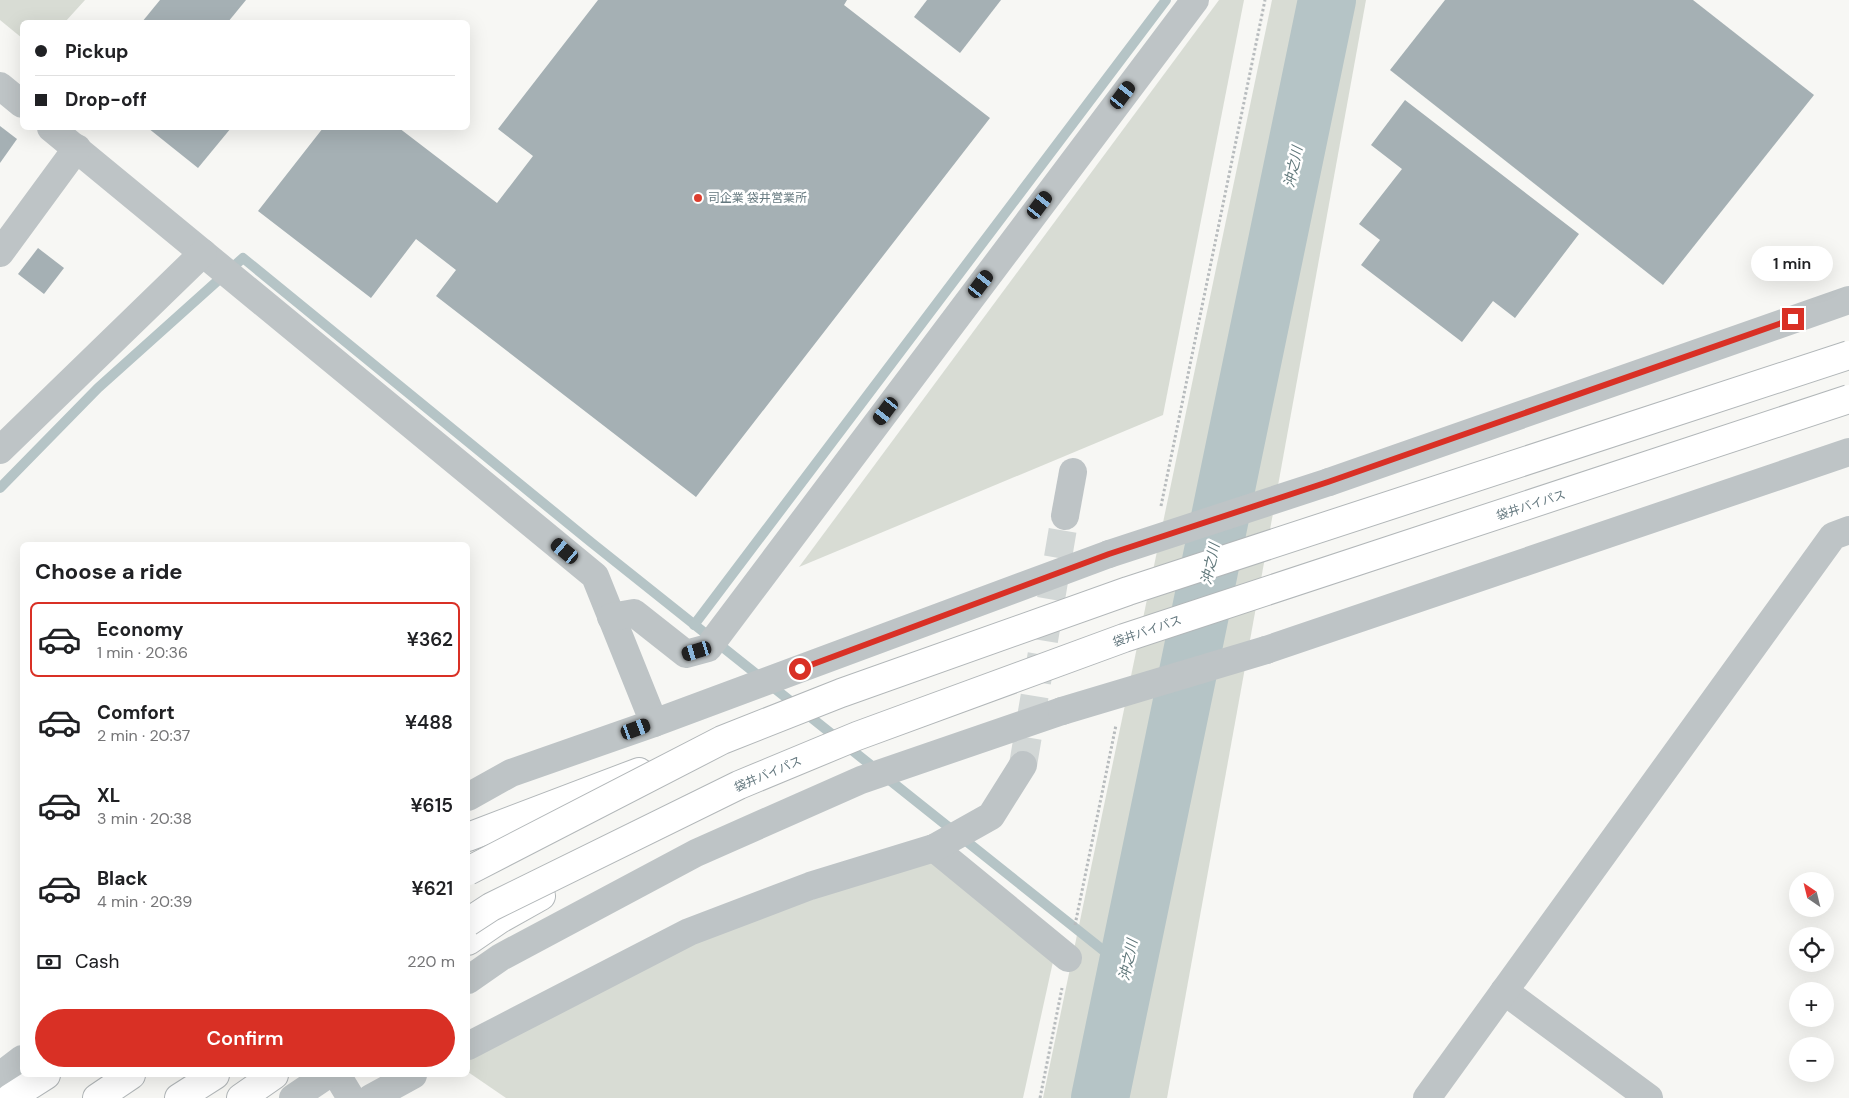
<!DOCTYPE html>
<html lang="en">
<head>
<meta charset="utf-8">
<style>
	:root { --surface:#fff; --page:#f6f6f6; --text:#202124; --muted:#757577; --line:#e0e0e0; --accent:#d93025 }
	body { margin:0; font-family:"DM Sans","Noto Sans JP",sans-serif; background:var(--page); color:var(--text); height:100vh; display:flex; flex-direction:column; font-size:19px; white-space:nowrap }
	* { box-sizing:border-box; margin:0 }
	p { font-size:16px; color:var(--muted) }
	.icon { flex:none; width:28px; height:28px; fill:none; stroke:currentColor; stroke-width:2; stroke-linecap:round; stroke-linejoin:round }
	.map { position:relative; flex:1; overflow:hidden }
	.details { position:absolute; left:20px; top:542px; width:450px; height:535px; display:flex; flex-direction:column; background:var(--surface); border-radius:8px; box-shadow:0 5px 20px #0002 }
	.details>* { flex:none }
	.banner { position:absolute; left:20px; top:20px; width:450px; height:110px; border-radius:8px; box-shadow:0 5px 20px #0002; display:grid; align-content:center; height:110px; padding:0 15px; background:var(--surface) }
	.needle { width:32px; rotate:325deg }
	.fabs { position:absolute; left:1789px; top:872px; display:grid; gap:10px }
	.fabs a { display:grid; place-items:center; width:45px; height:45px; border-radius:50%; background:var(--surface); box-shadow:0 5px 20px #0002; font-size:25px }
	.end { position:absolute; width:22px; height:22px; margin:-11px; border:6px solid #d93025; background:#fff; box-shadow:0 0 0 2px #fff }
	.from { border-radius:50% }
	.bubble { position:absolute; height:35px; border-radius:18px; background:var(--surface); box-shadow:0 5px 20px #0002; font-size:16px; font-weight:600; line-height:35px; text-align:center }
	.car { position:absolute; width:15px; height:30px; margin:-15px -8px; border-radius:6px; box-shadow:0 0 4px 1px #0007; background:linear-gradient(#222 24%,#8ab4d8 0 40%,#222 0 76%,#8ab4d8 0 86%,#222 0) }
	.banner b { display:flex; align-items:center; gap:18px; height:48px; font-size:19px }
	.banner b+b { border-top:1px solid var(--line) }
	.banner i { width:12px; height:12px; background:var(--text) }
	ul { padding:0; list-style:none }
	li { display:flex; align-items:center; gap:15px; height:75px; margin:0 10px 8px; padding:0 5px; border:2px solid transparent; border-radius:8px }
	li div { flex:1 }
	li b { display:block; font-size:19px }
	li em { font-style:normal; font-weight:600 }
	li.active { border-color:var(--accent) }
	li>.icon { width:45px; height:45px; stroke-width:1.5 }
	h2 { padding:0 15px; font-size:22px; line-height:60px }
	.pay { display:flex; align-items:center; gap:12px; height:55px; padding:0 15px; font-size:19px }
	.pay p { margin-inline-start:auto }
	.action { display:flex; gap:10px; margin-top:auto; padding:10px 15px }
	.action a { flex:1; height:58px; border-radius:30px; background:var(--accent); color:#fff; font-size:20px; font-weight:600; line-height:58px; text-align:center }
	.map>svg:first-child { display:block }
</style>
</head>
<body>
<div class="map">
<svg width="1849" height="1098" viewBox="0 0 1849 1098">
	<rect width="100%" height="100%" fill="#f7f7f4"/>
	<g fill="#d8dcd4">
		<path d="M0,0H85L65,22H22V38L0,20Z"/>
		<path d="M1219,0H1244L1163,415L799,567Z"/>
		<path d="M1272,0H1366L1167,1098H1043Z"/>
		<path d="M918,853L1056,948L1023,1098H506L468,1072V1047L716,922Z"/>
	</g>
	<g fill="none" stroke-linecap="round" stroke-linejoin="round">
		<g stroke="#b5c4c6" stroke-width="10">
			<path d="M0,488L98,388L243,258L592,543L1128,970"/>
			<path d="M694,625L1166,0"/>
		</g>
		<path stroke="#b5c4c6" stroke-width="58" d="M1100,1098L1327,0"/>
	</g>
	<g fill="#a5b0b4">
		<path d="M160,0H246L228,22H142Z"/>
		<path d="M598,0H847L844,5L990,118L696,497L436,296L456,270L416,239L371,298L258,211L323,128H399L497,203L533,156L498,129Z"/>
		<path d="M927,0H1001L960,53L914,17Z"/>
		<path d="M1445,0H1693L1814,95L1663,285L1390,70Z"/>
		<path d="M1405,100L1579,234L1515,318L1493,301L1462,342L1361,265L1380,240L1359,224L1402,169L1371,145Z"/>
		<path d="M0,126L17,139L0,163Z"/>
		<path d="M148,128H231L198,168Z"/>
		<path d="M38,248L64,268L44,294L18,274Z"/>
	</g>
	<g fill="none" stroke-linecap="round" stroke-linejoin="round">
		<path stroke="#d2d7d6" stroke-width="28" stroke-dasharray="28 14" stroke-linecap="butt" d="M1023,765L1065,516"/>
		<defs>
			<g id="highway">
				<path d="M468,837L639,772"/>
				<path d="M468,941L500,919L541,896"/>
				<path d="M10,1098L46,1075"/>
				<path d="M97,1098L131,1075"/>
				<path d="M179,1098L215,1075"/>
				<path d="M241,1098L274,1075"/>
			</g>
		</defs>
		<use href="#highway" stroke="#b2b7b9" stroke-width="30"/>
		<g stroke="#b7bbbd" stroke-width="3" stroke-dasharray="2.5 2.5" stroke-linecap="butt">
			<path d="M1161,506L1265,0"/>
			<path d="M1075,925L1116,725"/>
			<path d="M1040,1098L1062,988"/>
		</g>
		<g stroke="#bec4c6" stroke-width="28">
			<path d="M0,86L22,104"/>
			<path d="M51,128L595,576L654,723"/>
			<path d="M0,253L77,148"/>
			<path d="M0,450L203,253"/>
			<path d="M1329,482L1849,300"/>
			<path d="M1065,516L1073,472"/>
			<path d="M611,617L634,613L686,654L708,648L1195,0"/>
			<path d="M1266,650L1849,452"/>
			<path d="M468,797L511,773L654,723L1109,554"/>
			<path d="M934,848L1068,958"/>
			<path d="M468,980L501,957L696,853L861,780L1062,711"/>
			<path d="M1504,991L1649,1098"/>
			<path d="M468,1046L689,932L810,886L934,848L991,816L1023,765"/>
			<path d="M337,1075L351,1098"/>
			<path d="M0,1076L22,1059"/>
			<path d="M293,1098L327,1075"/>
			<path d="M371,1098L413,1075"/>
			<path d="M1427,1098L1833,536L1849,530"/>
		</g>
		<use href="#highway" stroke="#fff" stroke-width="28"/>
		<defs>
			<g id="highway-bridge">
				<path d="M468,871L722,740L841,693L1128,591L1849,355"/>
				<path d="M468,922L491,907L739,785L857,736L1124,638L1849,399"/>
			</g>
		</defs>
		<use href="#highway-bridge" stroke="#b2b7b9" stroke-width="30" stroke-linecap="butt"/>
		<g stroke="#bec4c6" stroke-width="28">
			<path d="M1109,554L1329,482"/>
			<path d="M1062,711L1266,650"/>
		</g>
		<use href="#highway-bridge" stroke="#fff" stroke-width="28"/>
	</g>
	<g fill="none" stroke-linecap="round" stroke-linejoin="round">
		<path stroke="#d93025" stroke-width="6" d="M800,669L1109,554L1328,482L1793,319"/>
	</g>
	<circle fill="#dd3e2f" stroke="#fff" stroke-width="2" cx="698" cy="198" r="5"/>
	<g text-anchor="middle" stroke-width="5" stroke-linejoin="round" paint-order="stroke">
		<g font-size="12" fill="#63777e" stroke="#fff" text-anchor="start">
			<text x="708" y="202">司企業 袋井営業所</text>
		</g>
		<g font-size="12" fill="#63777e" stroke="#fff">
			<text transform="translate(1531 505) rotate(-18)" y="4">袋井バイパス</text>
			<text transform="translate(1147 631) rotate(-19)" y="4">袋井バイパス</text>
			<text transform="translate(768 774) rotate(-23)" y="4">袋井バイパス</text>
		</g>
		<g font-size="14" font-style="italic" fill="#5e7679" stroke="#fff">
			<text transform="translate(1293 167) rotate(-78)" y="5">沖之川</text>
			<text transform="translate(1210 564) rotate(-78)" y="5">沖之川</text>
			<text transform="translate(1128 960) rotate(-78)" y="5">沖之川</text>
		</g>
	</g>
</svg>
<div class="fabs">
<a><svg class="needle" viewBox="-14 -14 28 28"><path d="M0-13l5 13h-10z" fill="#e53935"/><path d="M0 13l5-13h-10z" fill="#757577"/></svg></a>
<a><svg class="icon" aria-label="locate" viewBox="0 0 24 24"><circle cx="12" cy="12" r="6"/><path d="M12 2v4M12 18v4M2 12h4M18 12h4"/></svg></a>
<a>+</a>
<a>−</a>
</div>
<i class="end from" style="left:800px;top:669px"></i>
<i class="end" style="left:1793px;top:319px"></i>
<div class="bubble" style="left:1751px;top:246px;width:82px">1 min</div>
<i class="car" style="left:1123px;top:95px;rotate:37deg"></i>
<i class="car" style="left:1040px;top:205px;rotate:37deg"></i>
<i class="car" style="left:981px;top:284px;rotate:37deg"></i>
<i class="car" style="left:886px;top:411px;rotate:217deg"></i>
<i class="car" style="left:565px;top:551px;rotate:310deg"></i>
<i class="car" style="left:697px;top:651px;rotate:253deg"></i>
<i class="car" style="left:636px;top:729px;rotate:70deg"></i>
<div class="banner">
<b><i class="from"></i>Pickup</b>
<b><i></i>Drop-off</b>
</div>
<section class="details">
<h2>Choose a ride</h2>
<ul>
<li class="active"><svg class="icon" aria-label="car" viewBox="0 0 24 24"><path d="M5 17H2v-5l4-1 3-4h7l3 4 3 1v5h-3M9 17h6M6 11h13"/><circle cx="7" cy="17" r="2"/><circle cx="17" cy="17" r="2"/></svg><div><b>Economy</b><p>1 min · 20:36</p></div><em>¥362</em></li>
<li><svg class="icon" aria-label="car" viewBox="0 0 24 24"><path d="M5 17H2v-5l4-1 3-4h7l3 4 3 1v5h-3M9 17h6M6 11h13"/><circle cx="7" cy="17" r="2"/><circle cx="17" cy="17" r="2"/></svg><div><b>Comfort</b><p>2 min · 20:37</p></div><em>¥488</em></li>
<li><svg class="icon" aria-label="car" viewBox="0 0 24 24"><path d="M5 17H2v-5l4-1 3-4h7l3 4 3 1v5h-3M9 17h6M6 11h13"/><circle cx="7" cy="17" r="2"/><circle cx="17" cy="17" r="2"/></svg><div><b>XL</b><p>3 min · 20:38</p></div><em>¥615</em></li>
<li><svg class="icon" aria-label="car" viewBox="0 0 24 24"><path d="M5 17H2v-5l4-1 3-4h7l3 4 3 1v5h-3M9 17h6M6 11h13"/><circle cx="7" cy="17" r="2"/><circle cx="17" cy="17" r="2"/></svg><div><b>Black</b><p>4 min · 20:39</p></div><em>¥621</em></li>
</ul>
<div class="pay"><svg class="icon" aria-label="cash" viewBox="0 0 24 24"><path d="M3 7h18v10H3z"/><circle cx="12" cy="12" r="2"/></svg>Cash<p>220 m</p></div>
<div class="action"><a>Confirm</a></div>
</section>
</div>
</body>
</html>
